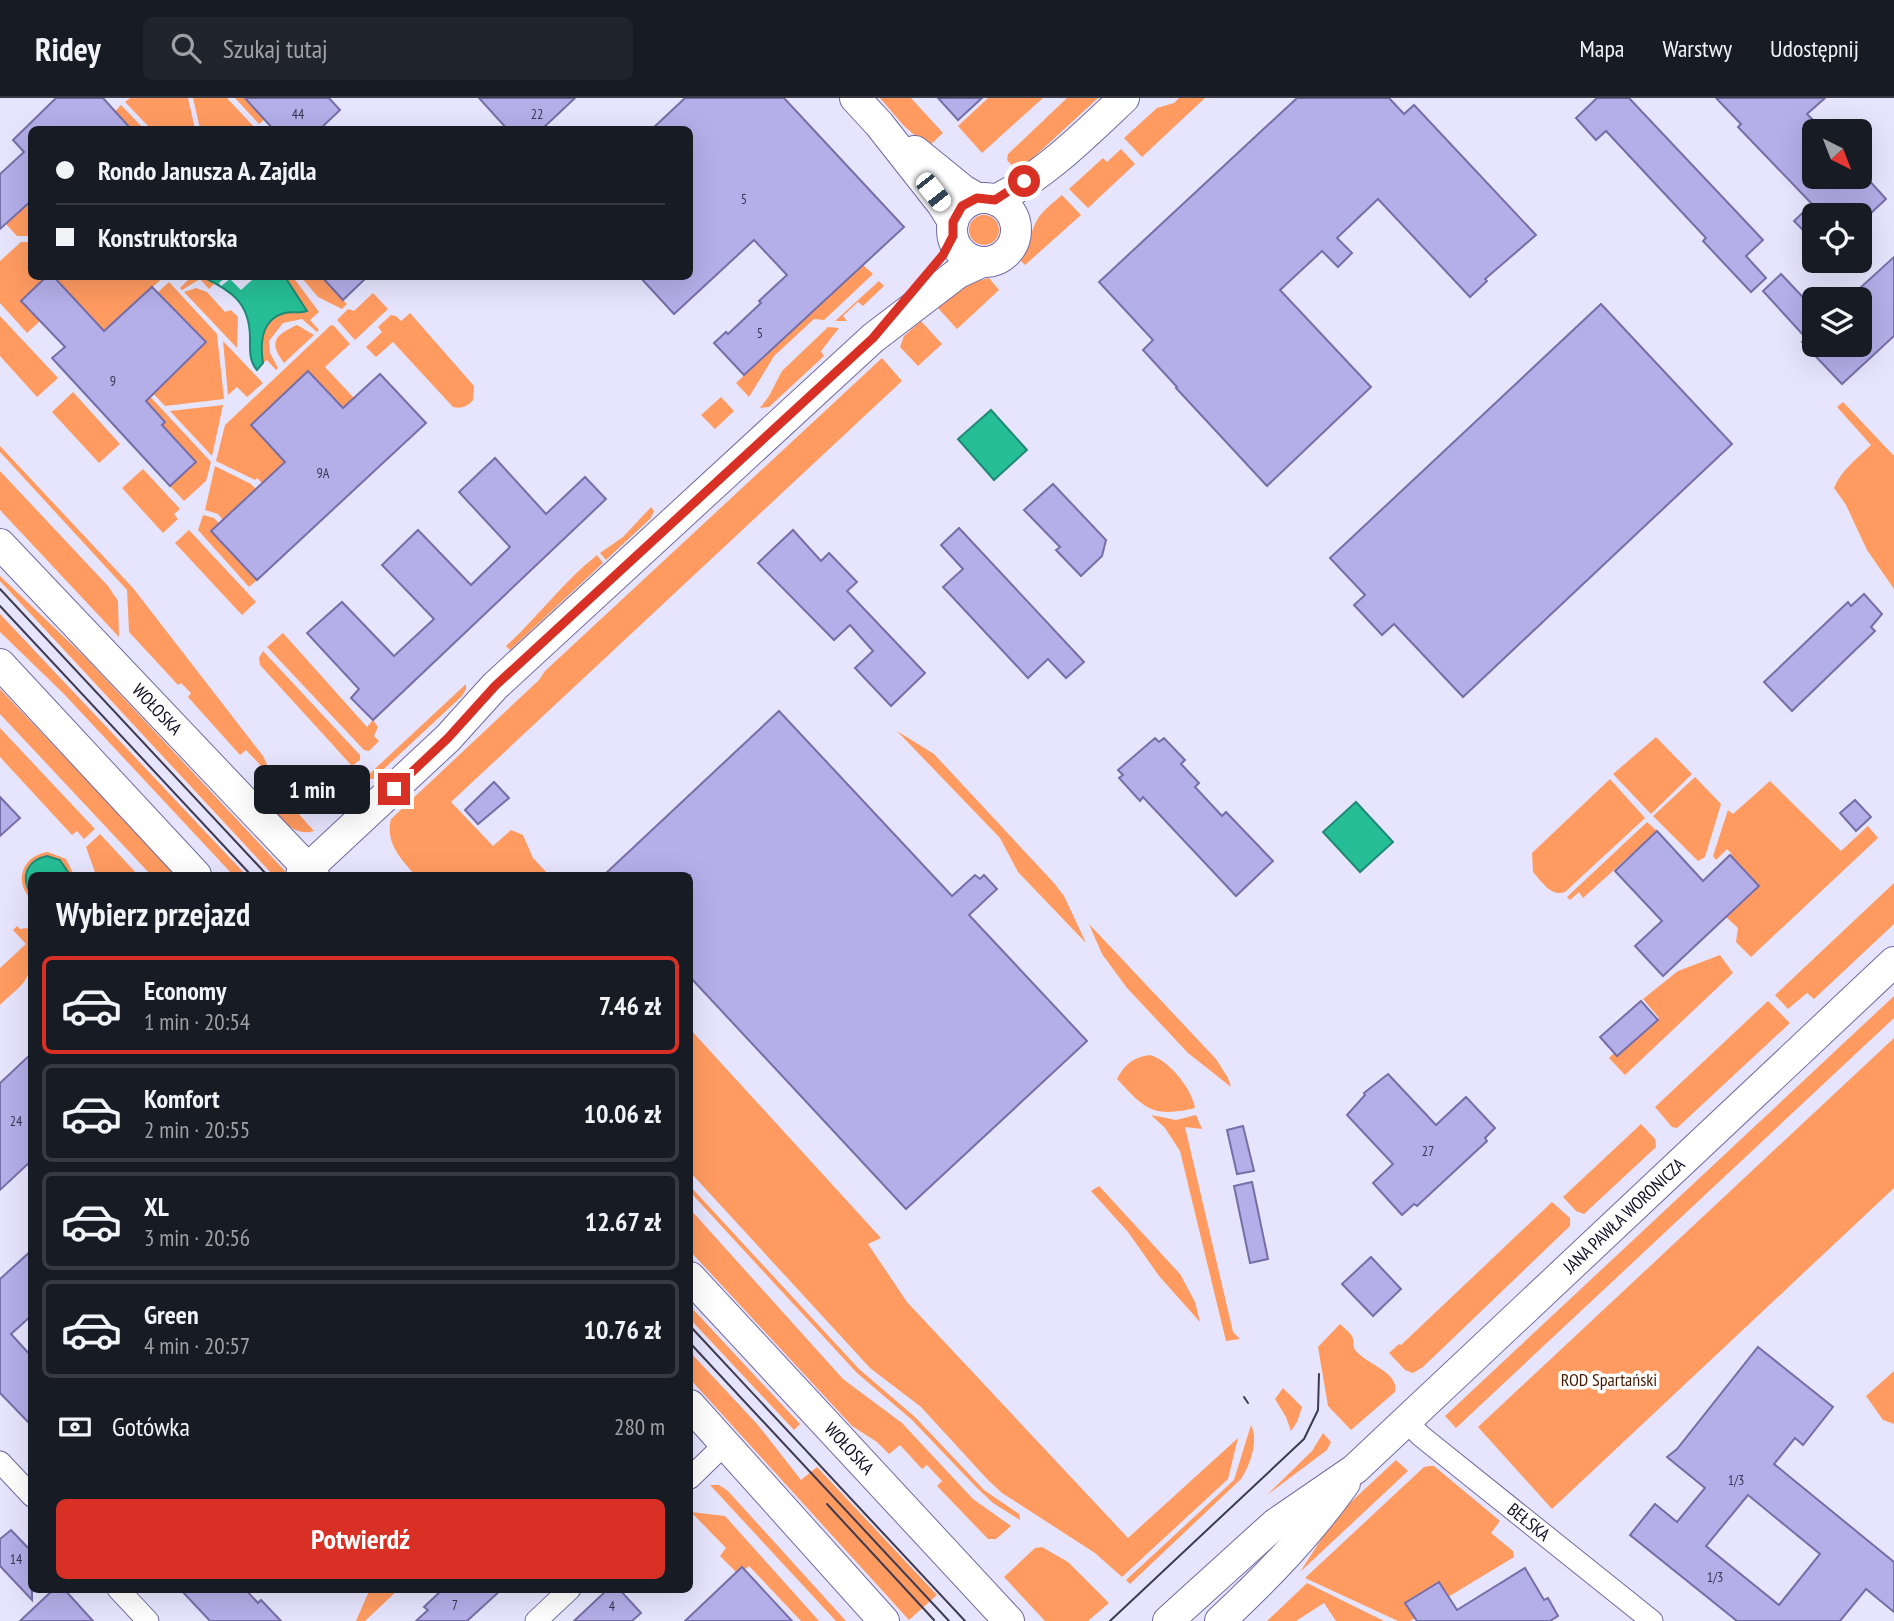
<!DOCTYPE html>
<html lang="pl">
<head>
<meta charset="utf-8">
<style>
	:root { --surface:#171b24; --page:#20242c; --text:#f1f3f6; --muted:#9ea1a6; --line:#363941; --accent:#d93025 }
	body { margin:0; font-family:"PT Sans Narrow",sans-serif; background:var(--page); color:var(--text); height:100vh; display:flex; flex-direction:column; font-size:26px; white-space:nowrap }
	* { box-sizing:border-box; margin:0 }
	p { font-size:23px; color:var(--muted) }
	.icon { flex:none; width:38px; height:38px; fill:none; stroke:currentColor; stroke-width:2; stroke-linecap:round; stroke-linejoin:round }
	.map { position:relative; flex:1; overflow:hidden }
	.sheet { position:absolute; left:28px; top:774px; width:665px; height:721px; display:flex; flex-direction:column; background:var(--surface); border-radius:10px; box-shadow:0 7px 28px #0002 }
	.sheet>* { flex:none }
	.guide { position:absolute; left:28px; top:28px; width:665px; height:154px; border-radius:10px; box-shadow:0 7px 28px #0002; display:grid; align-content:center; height:154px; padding:0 28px; background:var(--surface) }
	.needle { width:46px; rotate:138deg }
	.buttons { position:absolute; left:1802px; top:21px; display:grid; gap:14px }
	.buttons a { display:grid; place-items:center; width:70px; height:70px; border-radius:10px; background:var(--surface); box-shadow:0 7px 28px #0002; font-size:35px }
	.end { position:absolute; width:32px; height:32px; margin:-16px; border:9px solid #d93025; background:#fff; box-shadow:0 0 0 4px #fff }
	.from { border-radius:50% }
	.bubble { position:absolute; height:49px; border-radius:10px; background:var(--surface); box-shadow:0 7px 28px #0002; font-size:23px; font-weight:700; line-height:49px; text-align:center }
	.car { position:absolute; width:21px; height:42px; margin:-21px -10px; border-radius:9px; box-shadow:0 0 5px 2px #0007; background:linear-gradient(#fff 24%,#345 0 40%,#fff 0 76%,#345 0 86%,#fff 0) }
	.guide b { display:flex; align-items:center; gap:24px; height:66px; font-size:26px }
	.guide b+b { border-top:2px solid var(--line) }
	.guide i { width:18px; height:18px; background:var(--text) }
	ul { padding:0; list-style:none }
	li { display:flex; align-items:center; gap:21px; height:98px; margin:0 14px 10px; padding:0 14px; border:4px solid var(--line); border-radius:10px }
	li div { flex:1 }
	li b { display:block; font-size:26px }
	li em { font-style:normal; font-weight:700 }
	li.current { border-color:var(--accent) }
	li>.icon { width:63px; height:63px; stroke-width:1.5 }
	h2 { padding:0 28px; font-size:32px; line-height:84px }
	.pay { display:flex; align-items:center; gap:18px; height:77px; padding:0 28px; font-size:26px }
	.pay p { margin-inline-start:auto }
	.primary-button { display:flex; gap:14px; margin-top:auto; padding:14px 28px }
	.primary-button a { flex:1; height:80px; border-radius:10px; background:var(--accent); color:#fff; font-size:28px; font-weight:700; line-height:80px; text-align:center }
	header { display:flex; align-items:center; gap:42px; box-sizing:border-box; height:98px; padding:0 35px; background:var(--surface); border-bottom:2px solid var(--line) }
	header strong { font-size:33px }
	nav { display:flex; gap:38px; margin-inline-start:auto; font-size:24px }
	.search { width:490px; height:63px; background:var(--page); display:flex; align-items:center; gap:18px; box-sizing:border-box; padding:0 24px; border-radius:10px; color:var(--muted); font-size:26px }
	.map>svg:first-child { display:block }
</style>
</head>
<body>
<header>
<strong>Ridey</strong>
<div class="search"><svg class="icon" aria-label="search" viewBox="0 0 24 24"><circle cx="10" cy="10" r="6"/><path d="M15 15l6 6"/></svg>Szukaj tutaj</div>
<nav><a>Mapa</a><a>Warstwy</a><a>Udostępnij</a></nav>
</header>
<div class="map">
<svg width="1894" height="1523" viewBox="0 0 1894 1523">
	<rect width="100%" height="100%" fill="#e7e5fe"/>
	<g fill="#ff9b61">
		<path d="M130,0H188L195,31H151L125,4Z"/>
		<path d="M193,0H227L255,30L253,32L200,31Z"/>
		<path d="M235,0H245L265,21L259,26Z"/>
		<path d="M880,0H911L943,35L928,49L904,28Z"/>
		<path d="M988,0H1043L982,55L958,28Z"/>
		<path d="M1067,0H1098L1021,71H1015L1007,62L1008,56Z"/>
		<path d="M1179,0H1205L1142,59L1124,40L1157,10L1174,5Z"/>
		<path d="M121,7L144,31H132L124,23L109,20Z"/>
		<path d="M1121,51L1135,66L1088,110L1069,91L1103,60L1107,64Z"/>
		<path d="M1062,97L1081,117L1025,167L1021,163C1031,147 1029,139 1035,126C1040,114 1053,105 1062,97Z"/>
		<path d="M31,102V138H17L6,126Z"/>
		<circle cx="984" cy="132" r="15"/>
		<path d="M21,144H31L32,178L47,179L40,223L27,235L0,205V163Z"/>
		<path d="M863,167L873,176L824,222L814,221L774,258L749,299L736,285Z"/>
		<path d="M53,179L163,178L164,179L140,200L111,240Z"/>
		<path d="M189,179H203L215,185L209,191L200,181L182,192L180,190L190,180Z"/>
		<path d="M285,179H293L319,214L310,222L319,232L317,234L302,221L283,225L269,243L270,255L278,270L276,272L267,262L263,265C260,246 261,221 285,215C293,213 300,216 307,212Z"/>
		<path d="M301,179H321L347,206L342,211L318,199Z"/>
		<path d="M989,180L999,192L957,231L937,209L969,185Z"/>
		<path d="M879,183L884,188L863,208L858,204L843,218L847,223H835Z"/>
		<path d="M169,184L217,236L224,301L165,308L147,289L163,287L206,245L158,194Z"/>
		<path d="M196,190L207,194L225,214L231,212L238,219L237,250L184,194Z"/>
		<path d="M373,195L388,211L355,242L337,222L348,211L354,213Z"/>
		<path d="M410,215L474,288L473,302C467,309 461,311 453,309L393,244L376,259L366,249L382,234L378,229L391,217L396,218L401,223Z"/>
		<path d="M0,218L58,280L37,299L0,258Z"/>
		<path d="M921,223L942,246L918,268L900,249L904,238Z"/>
		<path d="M297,227L314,237L284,265C268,244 275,237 297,227Z"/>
		<path d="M331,227L334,228L350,246L325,269L354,300L343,310L308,274L251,327L285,364L262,385L257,380L255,382L216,363L225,327Z"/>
		<path d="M828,229L839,230L821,253L824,258L769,309L760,310L769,298L782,273Z"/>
		<path d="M223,243L263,285L247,299L237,289L228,297Z"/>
		<path d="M882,260L902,283L451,704L493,748L511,732L523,737L533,760L549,777H415C400,760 385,744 391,721L539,582L545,573Z"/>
		<path d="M144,292L211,364L206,383L184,403L170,388L196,364L162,327L165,324L139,297Z"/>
		<path d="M73,294L120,346L99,365L52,314Z"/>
		<path d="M721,299L734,313L715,331L701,317Z"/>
		<path d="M1843,304L1894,358V491L1867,452L1846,407L1834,390C1841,372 1858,360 1871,347L1837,309Z"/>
		<path d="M223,307L212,358L170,313Z"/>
		<path d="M0,348L133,490L263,658L279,692H272L259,678L265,672L246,652L240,657L188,599L191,595L181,585L178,587L129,534L127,492L0,354Z"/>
		<path d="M215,368L251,386L256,391L223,422L218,416L205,412Z"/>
		<path d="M143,371L180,411L174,416L178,421L163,435L122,390Z"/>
		<path d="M0,373L108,488L118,503L119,539L0,412Z"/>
		<path d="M651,409L654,413L651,420L606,462L600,455L623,439Z"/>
		<path d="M203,417L214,420L219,425L211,433L257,482L249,489L198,432Z"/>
		<path d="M189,432L256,504L242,517L175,445Z"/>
		<path d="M597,457L603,465L510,552L506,548C538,519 563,484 597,457Z"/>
		<path d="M0,478L85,559L285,773L281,777H273L0,483Z"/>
		<path d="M0,516L246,777H233L63,595L0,534Z"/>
		<path d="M283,535L367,629L373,622L378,629L374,638L379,643L369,653L364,652L267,549Z"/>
		<path d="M263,553L360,657V662L352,668L260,567L259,560Z"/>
		<path d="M466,586V591L462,598L373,681H364Z"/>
		<path d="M0,591L177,777H151L0,616Z"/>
		<path d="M0,630L95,731L84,741L77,733L72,737L0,659Z"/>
		<path d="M897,633L934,656L1054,785L1064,798L1086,845L1018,774L1000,740Z"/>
		<path d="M1656,639L1692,676L1651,716L1613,676Z"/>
		<path d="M1695,679L1721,706L1705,759L1698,763L1653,718Z"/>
		<path d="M1610,681L1645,720L1565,794C1551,799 1542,784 1533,774L1532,755Z"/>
		<path d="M1770,683L1841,753L1868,728L1878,740L1751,859L1736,844L1738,830L1726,819L1759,788L1730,757L1732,756L1727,751L1716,762L1713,758L1728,712L1733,716Z"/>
		<path d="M272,705H289L314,733C293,739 282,721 269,707Z"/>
		<path d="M1647,724L1657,733L1583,800L1579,794L1570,802L1567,799Z"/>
		<path d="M100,736L138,777H96L86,749Z"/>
		<path d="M48,754L66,761L74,777H32L31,801C13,783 23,757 48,754Z"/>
		<path d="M1894,785V826L1814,901L1807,895L1788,911L1775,897Z"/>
		<path d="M1089,826L1216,961L1228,980L1231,989L1188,955L1127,890L1102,856Z"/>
		<path d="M17,828L20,831L27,830C31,837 32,843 32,851C31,885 23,885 0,907V870L26,846L13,832Z"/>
		<path d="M1720,857L1733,875L1625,977L1609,960L1614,955L1617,958L1659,920L1643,901L1678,873Z"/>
		<path d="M1894,898V920L1456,1330L1445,1318Z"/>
		<path d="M1768,903L1790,925L1677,1030L1672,1029L1655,1009Z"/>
		<path d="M690,931L881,1140L868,1146L907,1204L1128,1440L1238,1340L1228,1381L1122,1479L1095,1455L1002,1395L987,1381L921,1309L870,1270L690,1074Z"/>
		<path d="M1894,940V1090L1552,1411L1478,1329Z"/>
		<path d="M1150,957C1169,962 1192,991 1195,1010C1152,1020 1145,1011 1117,981C1124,967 1133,959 1150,957Z"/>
		<path d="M1151,1017L1176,1022L1196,1017L1202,1031L1185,1029L1233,1234L1240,1241L1226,1243L1180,1053L1165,1030Z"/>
		<path d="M1641,1026L1655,1041L1656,1049L1584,1116L1576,1113L1563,1099Z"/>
		<path d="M690,1088L859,1271L915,1319L984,1392L1019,1416L1020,1422L993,1405L977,1390L912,1322L857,1275L690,1094Z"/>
		<path d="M1099,1088L1180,1176L1195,1204L1200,1224L1159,1178L1128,1134L1091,1093Z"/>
		<path d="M1552,1104L1570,1120V1128L1423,1269L1413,1275L1405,1272L1389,1255L1399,1246L1401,1247Z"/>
		<path d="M690,1111L843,1281L902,1325L973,1401L1011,1428L996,1441H988L937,1388L942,1383L927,1367L922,1371L900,1347L889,1356L877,1344L852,1328L690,1153Z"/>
		<path d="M690,1208L800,1326L794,1332L690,1221Z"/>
		<path d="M1340,1226C1343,1229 1349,1234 1352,1238C1354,1242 1353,1246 1354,1250C1363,1266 1400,1273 1395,1294L1351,1332L1328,1308L1318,1249Z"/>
		<path d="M690,1254L758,1327L801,1382L817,1369L937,1497L909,1522L690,1281Z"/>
		<path d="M1894,1273V1326L1883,1322L1866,1298Z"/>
		<path d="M1283,1290L1302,1309L1297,1324L1291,1333L1286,1319L1275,1301Z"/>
		<path d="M1251,1327C1259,1343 1250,1367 1241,1381L1130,1486L1126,1482L1234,1382Z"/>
		<path d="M1323,1335L1331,1344L1327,1352L1267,1397L1312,1353Z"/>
		<path d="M1396,1362L1408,1373L1300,1474L1337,1417Z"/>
		<path d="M1429,1368H1434L1500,1423L1491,1435L1513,1453L1514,1459L1448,1499L1439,1484L1406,1504L1415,1520L1410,1523H1398L1305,1480L1424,1369Z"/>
		<path d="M710,1387H719L728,1393L846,1523H836Z"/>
		<path d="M691,1414L725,1418L819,1523H801L749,1468L739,1477L720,1458L726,1450Z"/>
		<path d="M1042,1449L1068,1464L1109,1505L1088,1523H1045L1004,1479L1035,1450Z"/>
		<path d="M1307,1485L1384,1523H1336L1324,1505L1296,1523H1267Z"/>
		<path d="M370,1491H399L365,1523H356Z"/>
	</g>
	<g fill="#26be96" stroke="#208974" stroke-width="2">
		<path d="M203,179H285L307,213C300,216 293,213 285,215C261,221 260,246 263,265L257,272C249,263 250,252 250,240C250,204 230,192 203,179Z"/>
		<path d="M991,312L1027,352L994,382L958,341Z"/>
		<path d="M1356,704L1393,744L1360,774L1323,734Z"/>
		<path d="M47,758L60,762L70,777H32L31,796C20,779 27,762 47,758Z"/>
	</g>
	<path fill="#e7e5fe" d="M226,179H249L252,182L241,192L230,181L221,188L219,185Z"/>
	<g fill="#b4aee9" stroke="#766ea6" stroke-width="2" fill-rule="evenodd">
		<path d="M56,0H103L132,32H32V102L0,131V76L24,54L13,42Z"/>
		<path d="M245,0H329L340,12L319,32H274Z"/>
		<path d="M479,0H575L541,32H508Z"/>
		<path d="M685,0H784L904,129L744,277L714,245L726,234L728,236L761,205L759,203L787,177L754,142L674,216L639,178H690V32H651Z"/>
		<path d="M938,0H982L958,22Z"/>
		<path d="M1297,0H1389L1404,16L1414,7L1536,137L1485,181L1487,183L1470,199L1378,101L1337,140L1352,155L1338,169L1322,153L1280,192L1371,289L1267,388L1176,290L1177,289L1143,252L1153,242L1099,184Z"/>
		<path d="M1597,0H1629L1763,142L1746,158L1766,180L1751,194L1703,143L1706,140L1606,33L1596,42L1576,20Z"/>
		<path d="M1716,0H1825L1807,16L1815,24V79H1866L1886,101L1869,117H1815V144L1794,123L1812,106L1738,29L1741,26Z"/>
		<path d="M1894,159V238L1842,286L1802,244L1806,240L1763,193L1781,176L1815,212V247H1860V201H1848Z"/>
		<path d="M47,178H53L104,233L152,189L206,244L146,303L165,324L162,327L196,364L170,388L52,260L65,249L21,203Z"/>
		<path d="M321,178H368L343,202Z"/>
		<path d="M1601,206L1732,346L1463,599L1394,526L1382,537L1354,507L1365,497L1330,460Z"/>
		<path d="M308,273L343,310L380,276L426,325L257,482L211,433L285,364L251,327Z"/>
		<path d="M495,360L546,416L585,379L606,401L373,622L351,600L359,591L307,535L342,504L394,558L434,521L382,467L418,432L471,487L510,449L459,394Z"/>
		<path d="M1053,386L1106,442L1102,458L1081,478L1056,452L1060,449L1024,412Z"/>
		<path d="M959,430L1084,564L1066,580L1048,561L1028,580L943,489L963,471L941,447Z"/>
		<path d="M793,432L821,463L829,455L857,484L847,493L925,575L891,608L855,570L873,553L850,527L834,542L758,465Z"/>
		<path d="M1864,496L1882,516L1871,529L1875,533L1792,613L1764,584L1848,504L1851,508Z"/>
		<path d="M779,613L952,798L975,777L980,781L984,777L997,791L969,817L1087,943L906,1111L690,879V777H604Z"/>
		<path d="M1155,640L1159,644L1164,640L1185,662L1181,666L1199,685L1195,689L1222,718L1226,714L1273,763L1236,798L1143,699L1140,703L1119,680L1123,677L1118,672Z"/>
		<path d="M494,684L509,700L478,726L465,712Z"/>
		<path d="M0,699L20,720L0,738Z"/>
		<path d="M1855,702L1871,719L1856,733L1840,715Z"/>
		<path d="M1657,733L1703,783L1730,757L1759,788L1663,878L1635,848L1662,823L1615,773Z"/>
		<path d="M1641,903L1658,922L1617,958L1600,939Z"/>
		<path d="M32,955V1062L0,1092V985Z"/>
		<path d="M1388,976L1436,1027L1466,999L1495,1030L1485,1040L1487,1043L1417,1108L1414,1106L1402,1117L1373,1085L1393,1066L1347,1017L1365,997L1364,995Z"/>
		<path d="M1243,1028L1254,1073L1237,1076L1227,1032Z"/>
		<path d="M1252,1084L1268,1161L1250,1165L1234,1088Z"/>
		<path d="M32,1152V1217L11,1236L32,1259V1328L0,1295V1181Z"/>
		<path d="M1371,1159L1401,1191L1373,1218L1342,1186Z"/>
		<path d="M1758,1249L1833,1309L1803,1347L1795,1340L1774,1366L1894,1464V1514L1866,1491L1840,1523H1737L1630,1437L1655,1406L1677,1424L1705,1390L1667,1359L1677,1351ZM1748,1397L1820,1456L1779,1507L1706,1448Z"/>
		<path d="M11,1432L32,1454V1502L0,1468V1441Z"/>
		<path d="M742,1469L792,1523H685Z"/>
		<path d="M1525,1470L1544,1502L1548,1500L1558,1518L1550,1523H1417L1405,1505L1439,1484L1457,1512Z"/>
		<path d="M54,1491H64L93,1523H20Z"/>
		<path d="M180,1491H245L258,1505L261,1502L281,1523H210Z"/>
		<path d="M443,1491H502L467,1523H416L428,1512L424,1509Z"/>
		<path d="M608,1491H619L641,1515L632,1523H574Z"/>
	</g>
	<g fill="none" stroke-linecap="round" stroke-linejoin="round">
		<defs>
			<g id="street">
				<path id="s1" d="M1406,1323L1421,1338L1652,1523"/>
				<path d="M0,1364L32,1398"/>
				<path d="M690,1380L725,1346"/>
				<path d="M118,1491L148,1523"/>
				<path d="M536,1523L570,1491"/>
			</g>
			<g id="secondary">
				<path d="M855,0L879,26L942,106L953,124"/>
				<path d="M915,53L963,92L977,100"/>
				<circle cx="984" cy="132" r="32"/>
				<path d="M995,102C1043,79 1086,36 1124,0"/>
				<path id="s2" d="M0,446L314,777"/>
				<path d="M0,566L196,777"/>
				<path d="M301,777L448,640L495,588L873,240L958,175L982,164"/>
				<path id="s3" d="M690,1179L1009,1523"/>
				<path d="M690,1307L884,1523"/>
				<path id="s4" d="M1168,1523L1275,1426L1355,1371L1894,864"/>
				<path d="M1220,1523C1266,1480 1308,1437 1345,1385"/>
			</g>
		</defs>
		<use href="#street" stroke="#726aa1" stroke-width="23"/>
		<use href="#secondary" stroke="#726aa1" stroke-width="32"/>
		<use href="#street" stroke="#fff" stroke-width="21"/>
		<use href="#secondary" stroke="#fff" stroke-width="30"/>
		<g stroke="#3d3a50" stroke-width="2">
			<path d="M0,491L267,777"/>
			<path d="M0,508L251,777"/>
			<path d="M690,1228L965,1523"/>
			<path d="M690,1245L949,1523"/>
			<path d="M1244,1299L1248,1305"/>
			<path d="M827,1406L934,1522"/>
			<path d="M1110,1523L1304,1341L1318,1312L1319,1276"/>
		</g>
	</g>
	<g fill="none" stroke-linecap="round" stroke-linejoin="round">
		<path stroke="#d93025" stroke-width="9" d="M394,691L448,640L495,588L873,240L943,157L953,138V124L962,108L977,100L995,102L1024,83"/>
	</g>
	<g text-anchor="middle" stroke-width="7" stroke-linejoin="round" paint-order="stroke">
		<g font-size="14" fill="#3a3654">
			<text x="298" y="21">44</text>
			<text x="537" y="21">22</text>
			<text x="744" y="106">5</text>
			<text x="760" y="240">5</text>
			<text x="113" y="288">9</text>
			<text x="323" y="380">9A</text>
			<text x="16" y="1028">24</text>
			<text x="1428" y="1058">27</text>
			<text x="1736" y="1387">1/3</text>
			<text x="16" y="1466">14</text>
			<text x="1715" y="1484">1/3</text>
			<text x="455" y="1512">7</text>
			<text x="612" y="1513">4</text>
		</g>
		<g font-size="18" fill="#120e23" stroke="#fff">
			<text dy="6" stroke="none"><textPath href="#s2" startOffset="228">WOŁOSKA</textPath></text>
			<text dy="6" stroke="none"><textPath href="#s4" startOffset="611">JANA PAWŁA WORONICZA</textPath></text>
			<text dy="6" stroke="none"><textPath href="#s3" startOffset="234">WOŁOSKA</textPath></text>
			<text dy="6" stroke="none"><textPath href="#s1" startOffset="159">BEŁSKA</textPath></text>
		</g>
		<g font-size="18" fill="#471a00" stroke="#fff">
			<text x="1609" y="1288">ROD Spartański</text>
		</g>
	</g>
</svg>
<div class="buttons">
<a><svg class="needle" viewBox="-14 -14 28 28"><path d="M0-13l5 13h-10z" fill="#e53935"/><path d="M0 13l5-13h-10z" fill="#9ea1a6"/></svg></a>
<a><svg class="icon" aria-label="locate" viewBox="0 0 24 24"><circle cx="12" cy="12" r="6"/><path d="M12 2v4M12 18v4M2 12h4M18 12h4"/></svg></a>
<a><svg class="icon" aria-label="layers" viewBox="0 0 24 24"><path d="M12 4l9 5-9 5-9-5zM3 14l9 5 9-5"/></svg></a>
</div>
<i class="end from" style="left:1024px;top:83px"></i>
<i class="end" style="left:394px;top:691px"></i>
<div class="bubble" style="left:254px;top:667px;width:116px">1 min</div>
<i class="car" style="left:933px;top:94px;rotate:142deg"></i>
<div class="guide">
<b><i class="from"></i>Rondo Janusza A. Zajdla</b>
<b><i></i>Konstruktorska</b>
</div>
<section class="sheet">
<h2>Wybierz przejazd</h2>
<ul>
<li class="current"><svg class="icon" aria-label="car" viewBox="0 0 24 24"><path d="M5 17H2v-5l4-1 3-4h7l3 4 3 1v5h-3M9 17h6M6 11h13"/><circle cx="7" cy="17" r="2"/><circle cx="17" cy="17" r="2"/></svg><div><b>Economy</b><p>1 min · 20:54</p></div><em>7.46 zł</em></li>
<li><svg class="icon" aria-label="car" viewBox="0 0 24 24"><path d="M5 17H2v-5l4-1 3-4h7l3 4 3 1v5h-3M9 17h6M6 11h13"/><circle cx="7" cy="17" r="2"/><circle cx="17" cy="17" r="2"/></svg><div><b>Komfort</b><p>2 min · 20:55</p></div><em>10.06 zł</em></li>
<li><svg class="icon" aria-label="car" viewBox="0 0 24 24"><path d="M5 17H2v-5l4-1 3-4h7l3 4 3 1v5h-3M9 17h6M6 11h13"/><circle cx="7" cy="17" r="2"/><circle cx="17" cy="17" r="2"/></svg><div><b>XL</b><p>3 min · 20:56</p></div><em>12.67 zł</em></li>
<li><svg class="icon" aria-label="car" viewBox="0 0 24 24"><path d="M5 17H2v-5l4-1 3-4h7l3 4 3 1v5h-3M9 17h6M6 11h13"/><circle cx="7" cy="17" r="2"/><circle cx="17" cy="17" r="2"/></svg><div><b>Green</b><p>4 min · 20:57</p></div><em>10.76 zł</em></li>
</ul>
<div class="pay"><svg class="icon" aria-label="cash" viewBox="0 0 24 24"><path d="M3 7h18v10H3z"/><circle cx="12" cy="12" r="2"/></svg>Gotówka<p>280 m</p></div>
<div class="primary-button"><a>Potwierdź</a></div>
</section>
</div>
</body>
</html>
